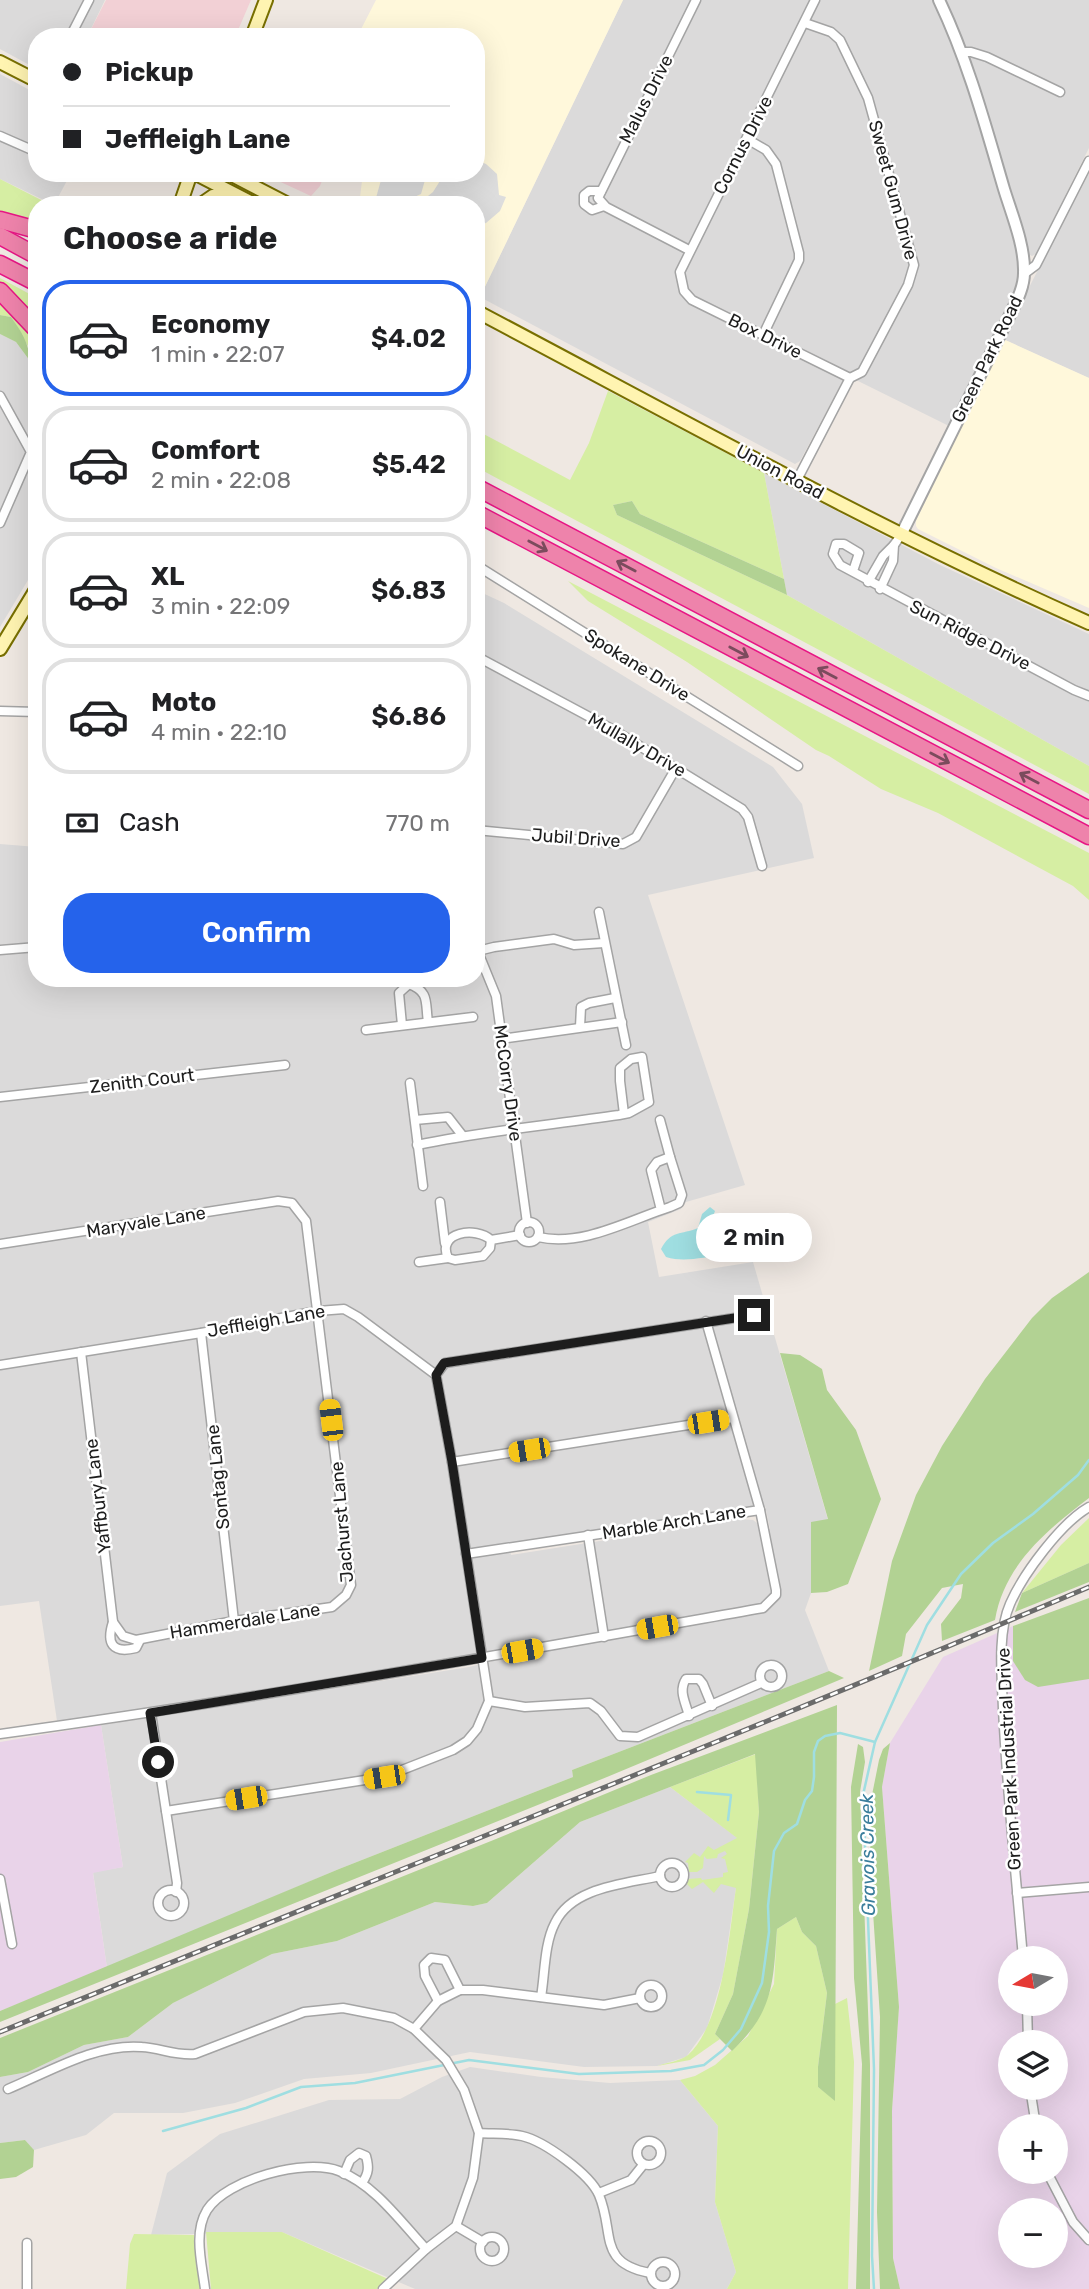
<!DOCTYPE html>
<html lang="en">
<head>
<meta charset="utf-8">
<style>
	:root { --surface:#fff; --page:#f2f2f2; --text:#202124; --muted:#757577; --line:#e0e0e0; --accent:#2563eb }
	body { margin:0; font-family:Rubik,sans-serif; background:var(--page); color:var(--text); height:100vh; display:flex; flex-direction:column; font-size:26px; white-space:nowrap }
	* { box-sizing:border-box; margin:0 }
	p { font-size:23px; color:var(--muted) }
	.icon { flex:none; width:38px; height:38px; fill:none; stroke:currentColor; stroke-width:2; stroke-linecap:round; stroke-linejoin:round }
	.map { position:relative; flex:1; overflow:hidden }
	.panel { position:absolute; left:28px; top:196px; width:457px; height:791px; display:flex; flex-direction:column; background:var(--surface); border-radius:28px; box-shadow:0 7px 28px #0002 }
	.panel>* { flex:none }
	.guide { position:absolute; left:28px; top:28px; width:457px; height:154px; border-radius:28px; box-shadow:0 7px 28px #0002; display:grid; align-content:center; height:154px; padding:0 35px; background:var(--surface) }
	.needle { width:46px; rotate:260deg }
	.controls { position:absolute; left:998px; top:1946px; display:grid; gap:14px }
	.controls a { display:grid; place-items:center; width:70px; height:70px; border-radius:50%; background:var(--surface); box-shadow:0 7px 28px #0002; font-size:35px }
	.end { position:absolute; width:32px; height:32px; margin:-16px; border:9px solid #1d1d1d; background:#fff; box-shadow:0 0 0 4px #fff }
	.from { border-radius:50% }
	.bubble { position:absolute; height:49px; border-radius:24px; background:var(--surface); box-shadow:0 7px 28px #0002; font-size:23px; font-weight:600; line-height:49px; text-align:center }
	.car { position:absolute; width:21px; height:42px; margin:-21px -10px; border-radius:9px; box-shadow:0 0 5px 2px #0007; background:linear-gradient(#f5c518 24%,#345 0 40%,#f5c518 0 76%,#345 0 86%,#f5c518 0) }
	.guide b { display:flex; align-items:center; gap:24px; height:66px; font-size:26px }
	.guide b+b { border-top:2px solid var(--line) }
	.guide i { width:18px; height:18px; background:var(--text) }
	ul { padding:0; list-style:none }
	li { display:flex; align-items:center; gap:21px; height:116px; margin:0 14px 10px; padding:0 21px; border:4px solid var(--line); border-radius:28px }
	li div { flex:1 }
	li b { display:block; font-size:26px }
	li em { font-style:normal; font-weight:600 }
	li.selected { border-color:var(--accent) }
	li>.icon { width:63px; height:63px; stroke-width:1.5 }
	h2 { padding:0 35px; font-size:32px; line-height:84px }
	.pay { display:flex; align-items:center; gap:18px; height:77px; padding:0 35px; font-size:26px }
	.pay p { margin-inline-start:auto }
	.action { display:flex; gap:14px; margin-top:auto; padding:14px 35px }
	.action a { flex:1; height:80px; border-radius:28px; background:var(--accent); color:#fff; font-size:28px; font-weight:600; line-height:80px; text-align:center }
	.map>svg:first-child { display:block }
</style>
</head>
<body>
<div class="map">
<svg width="1089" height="2289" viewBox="0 0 1089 2289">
	<rect width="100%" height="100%" fill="#efe8e2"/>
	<g fill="#dbdada" fill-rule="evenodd">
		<path d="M0,0H105L87,37H37V69L0,49Z"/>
		<path d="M623,0H933L965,76L1015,242L1020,264L1016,289L949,426L854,379L839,388L800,461L795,464L480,297Z"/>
		<path d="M944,0H1089V148L1036,254L1032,256L1028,254L978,81L961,35Z"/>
		<path d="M0,74L37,94V173H71L54,205L0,179Z"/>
		<path d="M1089,169V378L1003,339Z"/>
		<path d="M0,334L16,342L30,361L37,375V565L0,627Z"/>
		<path d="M764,473L940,565L1089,634V766L787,595Z"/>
		<path d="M476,590L504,603L773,767L802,804L814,858L648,895L745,1185L686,1202L681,1209L648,1222L659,1277L753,1262L828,1520L811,1523V1593L805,1610L829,1671L572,1770L573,1777L339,1869L107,1968L93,1872L123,1867L101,1725L469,1667L501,1659L57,1721L39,1601L0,1606V844L37,847V978H476ZM765,1506L770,1529L759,1530L757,1523L753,1520L739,1519L511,1555L509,1545Z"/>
		<path d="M670,1787L740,1840L736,1888L723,1975L707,2028L686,2057L657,2066L584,2067L470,2052L371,2073L304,2079L235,2103L183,2113H114L86,2135L34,2150L25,2140L0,2143V2077L28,2072L84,2045L128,2037L173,2003L272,1954L337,1941L435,1902L473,1906L487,1903L580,1822Z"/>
		<path d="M470,2067L541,2077L610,2083L680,2080L718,2126L715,2202L736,2272L727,2289H415L282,2232L151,2235L167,2173L220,2134L329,2100L400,2099L442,2077Z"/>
	</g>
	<g fill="#f2d0d5">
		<path d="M106,0H251L235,37H87Z"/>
		<path d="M261,173H325L320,186L311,196Z"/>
	</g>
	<g fill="#e9d3e9" fill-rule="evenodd">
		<path d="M1013,1626V1661L1089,1679V2289H900L893,2258L892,2111L899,2007L882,1787L890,1743L943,1657ZM1010,1958H1055V2004H1010ZM1010,2042H1055V2088H1010ZM1010,2126H1055V2172H1010ZM1010,2210H1055V2256H1010Z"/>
		<path d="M101,1725L123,1867L93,1873L107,1968L0,2011V1742Z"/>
	</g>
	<g fill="#fff8db">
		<path d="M376,0H623L480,297L476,295V205H359L363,173H476V37H357Z"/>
		<path d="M1003,339L1089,378V608L996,568L918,529L916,526V521Z"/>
	</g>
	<g fill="#d6eea3">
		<path d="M0,179L51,205H37V224L0,213Z"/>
		<path d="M0,278L37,298V319L0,282Z"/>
		<path d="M0,300L37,343V375L30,361L29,348L11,317L0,315Z"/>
		<path d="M608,391L764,473L784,579L640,514L632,501L613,505L617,515L787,595L1089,766V794L476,467V430L570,480L589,443Z"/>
		<path d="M568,581L1089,853V900L1073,886L938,813L881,789L829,756L816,750L687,662L588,601Z"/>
		<path d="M1089,1518V1563L1022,1593L1061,1545Z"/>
		<path d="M756,1754L759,1812L749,1909L733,1994L715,2034L720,2039L690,2060L657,2066C665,2063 681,2061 688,2055C723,2023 729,1934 736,1888L721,1884L714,1893L703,1882L692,1889L686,1883L688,1879L701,1878L702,1880L723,1877V1873L728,1872L725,1859L721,1858L727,1854L725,1851L718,1854L717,1858L707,1859L704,1856L703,1868L697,1872H689L688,1863L685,1862L694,1853L700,1857L708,1846L714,1850L737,1838L670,1787Z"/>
		<path d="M796,1917L802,1932L816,1946L827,1993L818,2067V2087L835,2100V2004L847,1998L854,2062L848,2289H727L736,2272L715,2202L718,2126L680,2080L695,2076L715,2065L748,2036L774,1984L777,1929Z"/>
		<path d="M206,2232H282L388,2279L377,2289H211Z"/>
		<path d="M134,2234L194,2235L201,2289H126L130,2244Z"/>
	</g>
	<g fill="#b2d293">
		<path d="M0,315L11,317C21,331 29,343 30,361L16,342L0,334Z"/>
		<path d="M632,501L640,514L784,579L787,595L617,515L613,505Z"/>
		<path d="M1089,1272V1498C1047,1530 1004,1565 995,1620L942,1641L941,1624L961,1598L963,1584L942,1588L906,1634L902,1656L869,1671L892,1561L916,1495L942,1446L985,1379L1032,1318L1052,1298Z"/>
		<path d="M780,1353L800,1355L822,1369L827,1390L856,1430L881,1499L848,1584L827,1592L811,1593V1522L828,1519Z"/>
		<path d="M1089,1563V1582L1015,1612L1022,1593Z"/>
		<path d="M1089,1598V1679L1038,1687L1025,1680L1013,1661V1626Z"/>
		<path d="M829,1671L844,1678L607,1777L0,2022V2011L339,1869L573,1777L572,1770Z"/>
		<path d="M837,1705L835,2101L818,2087V2067L827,1993L816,1946L802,1932L796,1917L777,1929C773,1984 774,2011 732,2051L715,2034L733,1994L749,1909L759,1812L755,1754L580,1822L487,1903L473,1906L435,1902L337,1941L272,1954L173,2003L128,2037L84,2045L28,2072L0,2077V2038L496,1839L651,1775Z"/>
		<path d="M890,1743L882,1787L899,2007L892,2111L893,2258L900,2289H880L877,2212L880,2017L870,1867L871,1800L879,1760L883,1749Z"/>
		<path d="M858,1744L863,1747L865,1762L860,1792L870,2065V2289H856L862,2064L854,1978L851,1787Z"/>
		<path d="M25,2140L34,2150L33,2167L16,2177L0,2179V2143Z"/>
	</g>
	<path fill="#ddd" d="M476,160L486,164L497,174L499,195L506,197L500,211L486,223L476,226V205H374L383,173H427L421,194L412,198L413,202L423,200L433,192L445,173H476Z"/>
	<path fill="#9fdee1" d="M710,1207L715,1211C704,1236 723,1236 724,1256C704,1256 686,1263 666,1257L661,1249C671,1230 681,1235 698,1228L702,1214Z"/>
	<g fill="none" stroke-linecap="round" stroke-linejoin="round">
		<g stroke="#9fdee1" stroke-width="2.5">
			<path d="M697,1792L731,1795L728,1820"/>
			<path d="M163,2131L246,2108L301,2087L355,2083L469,2060L579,2074L671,2071L704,2065L723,2050L741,2029L762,1983L769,1932L768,1906L774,1851L784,1833L797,1824L805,1800L812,1791L814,1777V1752L818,1741L825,1736L840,1733L875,1742"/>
			<path d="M874,2289L872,2256L874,2069L863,1795L875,1742L927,1625L961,1574L993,1543L1033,1514L1078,1475L1089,1460"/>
		</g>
		<defs>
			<g id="minor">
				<path d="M815,0L680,272L684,291L692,300L850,378"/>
				<path d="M70,37L89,0"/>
				<path d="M962,52H971L987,57L1060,92"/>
				<path d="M0,136L32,150"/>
				<path d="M747,139L766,150L776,164L799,253V260L763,335"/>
				<path d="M601,191H589L584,195V204L592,210L604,206"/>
				<path d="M689,250L606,207L598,198L696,0"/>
				<path d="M1024,274L1036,265L1089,161"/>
				<path d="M0,396L31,452L0,523"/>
				<path d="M797,480L850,378L862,372L908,285L914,265L868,98L840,40L831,32L805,23"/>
				<path d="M476,565L798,766"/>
				<path d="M853,571L859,553L844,544H836L833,554L840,565L1074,690L1089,696"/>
				<path d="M868,582L883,556L894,545"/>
				<path d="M880,589L893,561L894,545L901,535"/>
				<path d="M476,656L612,729L742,809L748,817L762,866"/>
				<path d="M0,711L37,712"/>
				<path d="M476,830L623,844L636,837L676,768"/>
				<path d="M599,912L626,1045"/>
				<path d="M476,947L496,996L527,1223"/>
				<path d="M0,950L37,947"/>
				<path d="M478,951L494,947L554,939L574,945L604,943"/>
				<path d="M409,984C430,992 425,1002 428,1022"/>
				<path d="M402,1025L399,993L409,984"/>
				<path d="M580,1027L581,1007L589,1003L615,998"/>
				<path d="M366,1030L473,1017"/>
				<path d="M501,1039L622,1022"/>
				<path d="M410,1083L423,1186"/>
				<path d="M0,1097L285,1065"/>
				<path d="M415,1120L448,1117L462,1135"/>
				<path d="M660,1120L670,1157"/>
				<path d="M417,1145C483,1131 551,1125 619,1115L629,1113L649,1102L642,1057L631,1059L620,1068V1081L624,1114"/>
				<path d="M440,1202L445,1243"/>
				<circle cx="529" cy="1232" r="10"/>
				<path d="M538,1237C583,1247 629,1220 670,1207L679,1203L682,1195L670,1157L657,1162L651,1170L661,1210"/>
				<path d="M491,1240C476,1226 436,1232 448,1258L455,1260L483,1256L490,1248L491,1240L520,1235"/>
				<path d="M0,1244L278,1201L292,1203L306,1221L351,1585L346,1595L332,1607L234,1621L136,1640L123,1636L113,1622L81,1352"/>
				<path d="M419,1262L448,1258"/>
				<path d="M201,1333L234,1621"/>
				<path d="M0,1365L201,1333L318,1311L344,1309L358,1317L436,1375L445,1363L754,1315"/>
				<path d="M452,1462L733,1418"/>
				<path d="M588,1535L604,1637"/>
				<path d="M466,1554L760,1510"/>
				<path d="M113,1622C106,1643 112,1654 136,1648L140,1640"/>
				<circle cx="771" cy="1676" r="11"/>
				<path d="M489,1701L525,1707L590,1703L601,1711L620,1736L638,1737L761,1683"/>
				<path d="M151,1713L177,1883L176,1892"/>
				<path d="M689,1716C686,1703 678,1691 686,1679H699L703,1684L712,1706"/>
				<path d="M0,1734C256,1699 509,1653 763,1608L776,1595V1590L760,1510L706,1321"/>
				<path d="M166,1811L384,1777L453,1750L467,1741L477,1729L489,1701L452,1462L436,1375"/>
				<circle cx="672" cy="1875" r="12"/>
				<path d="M0,1879L12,1944"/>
				<circle cx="171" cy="1903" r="13"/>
				<path d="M1017,1893L1089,1887"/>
				<path d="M1023,1958C1016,1875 1007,1793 1003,1709C1002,1679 997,1633 1010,1604C1023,1574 1061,1523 1089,1507"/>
				<circle cx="651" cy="1996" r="11"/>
				<path d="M541,1997C545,1974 544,1944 555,1923C572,1887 625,1884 660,1876"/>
				<path d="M438,2001L425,1976L424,1965L431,1958L445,1960L460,1990"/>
				<path d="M1027,2004L1028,2042"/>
				<path d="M414,2029L438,2001L460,1990H483L604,2005L640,1998"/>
				<path d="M1030,2088L1036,2126"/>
				<path d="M8,2089C49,2072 96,2043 142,2047C160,2048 176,2056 195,2054L304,2012L343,2008L394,2018L414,2029L446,2060L464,2090L479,2133L473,2178L456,2226L426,2249L383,2289"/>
				<path d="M479,2133C492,2134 509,2133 522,2136C544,2141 590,2174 599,2195C615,2233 597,2263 650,2273"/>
				<circle cx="649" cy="2153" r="12"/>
				<path d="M1047,2172L1073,2222L1089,2240"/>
				<path d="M344,2174L350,2160L359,2153L366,2156C369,2167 369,2173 362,2183"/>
				<path d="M599,2193L631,2180L643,2165"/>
				<path d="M456,2226L483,2242"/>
				<circle cx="492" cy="2249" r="12"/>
				<path d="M27,2243V2289"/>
				<circle cx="663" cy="2274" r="12"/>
				<path d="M205,2289C202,2264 193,2233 207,2210C227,2179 305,2158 339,2171C375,2185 400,2221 426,2249"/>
			</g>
			<path id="tertiary" d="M901,535L1008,319C1015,304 1024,289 1024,273C1025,246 1012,215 1004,189C985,124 968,61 939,0"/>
			<g id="secondary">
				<path d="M252,37L266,0"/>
				<path d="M0,62L37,81"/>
				<path d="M194,173L256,205"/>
				<path d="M228,173L290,205"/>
				<path d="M180,205L191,173"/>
				<path d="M200,205L213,196L232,194"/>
				<path d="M476,311C679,418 879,530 1089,623"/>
				<path d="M0,649L37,588"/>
			</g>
			<g id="motorway">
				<path d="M0,220L37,230"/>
				<path d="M0,236L37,256"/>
				<path d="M0,264L37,283"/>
				<path d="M0,291L37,330"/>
				<path d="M476,487L1089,810"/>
				<path d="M476,513L1089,836"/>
			</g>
		</defs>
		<use href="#minor" stroke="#a4a4a4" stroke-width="11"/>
		<use href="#tertiary" stroke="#a4a4a4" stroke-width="14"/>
		<use href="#secondary" stroke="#786f00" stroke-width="16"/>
		<use href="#motorway" stroke="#e71685" stroke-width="19"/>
		<use href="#minor" stroke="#fff" stroke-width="8"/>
		<use href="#tertiary" stroke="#fff" stroke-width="10"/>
		<use href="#secondary" stroke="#fff4b1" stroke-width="12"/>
		<use href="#motorway" stroke="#ee83ab" stroke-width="16"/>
		<defs>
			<path id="rail" d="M0,2032C363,1884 728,1740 1089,1587"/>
		</defs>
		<use href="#rail" stroke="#6b6b6b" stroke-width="5"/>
		<use href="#rail" stroke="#fff" stroke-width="2.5" stroke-dasharray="8" stroke-linecap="butt"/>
	</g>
	<defs><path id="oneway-shaft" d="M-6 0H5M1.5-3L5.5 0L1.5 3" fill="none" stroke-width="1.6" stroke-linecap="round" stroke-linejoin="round" transform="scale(1.75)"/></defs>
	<g stroke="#7b4b5d">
		<use href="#oneway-shaft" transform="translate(538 546) rotate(28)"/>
		<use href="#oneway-shaft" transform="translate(626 566) rotate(-152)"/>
		<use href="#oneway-shaft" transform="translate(739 652) rotate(28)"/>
		<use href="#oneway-shaft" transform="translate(827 673) rotate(-152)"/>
		<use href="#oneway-shaft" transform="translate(940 758) rotate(28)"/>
		<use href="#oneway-shaft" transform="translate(1029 778) rotate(-152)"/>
	</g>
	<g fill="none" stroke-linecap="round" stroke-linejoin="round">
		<path stroke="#1d1d1d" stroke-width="9" d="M158,1762L150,1713L482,1658L452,1462L436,1375L444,1363L754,1315"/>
	</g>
	<g text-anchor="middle" stroke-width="5" stroke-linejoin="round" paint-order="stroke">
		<g font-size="18" fill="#1d1d1d" stroke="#fff">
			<text transform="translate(646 99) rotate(-63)" y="6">Malus Drive</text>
			<text transform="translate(743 145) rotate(-63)" y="6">Cornus Drive</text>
			<text transform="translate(893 190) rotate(75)" y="6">Sweet Gum Drive</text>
			<text transform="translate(765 336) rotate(26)" y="6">Box Drive</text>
			<text transform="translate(987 359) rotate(-64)" y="6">Green Park Road</text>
			<text transform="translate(780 472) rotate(28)" y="6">Union Road</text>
			<text transform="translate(970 635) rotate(27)" y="6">Sun Ridge Drive</text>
			<text transform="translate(637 665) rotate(32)" y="6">Spokane Drive</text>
			<text transform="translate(637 745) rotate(30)" y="6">Mullally Drive</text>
			<text transform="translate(576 838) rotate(4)" y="6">Jubil Drive</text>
			<text transform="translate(142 1081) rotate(-7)" y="6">Zenith Court</text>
			<text transform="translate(508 1083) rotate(82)" y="6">McCorry Drive</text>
			<text transform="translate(146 1222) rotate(-9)" y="6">Maryvale Lane</text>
			<text transform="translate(266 1321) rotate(-10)" y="6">Jeffleigh Lane</text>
			<text transform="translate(218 1477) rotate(-96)" y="6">Sontag Lane</text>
			<text transform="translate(98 1496) rotate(-97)" y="6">Yaffbury Lane</text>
			<text transform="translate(342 1522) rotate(-95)" y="6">Jachurst Lane</text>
			<text transform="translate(674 1522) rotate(-9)" y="6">Marble Arch Lane</text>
			<text transform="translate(245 1621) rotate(-9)" y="6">Hammerdale Lane</text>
			<text transform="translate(1009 1759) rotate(-93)" y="6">Green Park Industrial Drive</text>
		</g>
		<g font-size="19" font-style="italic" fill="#3b7e9c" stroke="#fff">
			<text transform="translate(867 1855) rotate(-91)" y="7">Gravois Creek</text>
		</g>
	</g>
</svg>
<div class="controls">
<a><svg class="needle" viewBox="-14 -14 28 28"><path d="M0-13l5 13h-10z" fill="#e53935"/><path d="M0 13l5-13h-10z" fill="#757577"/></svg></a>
<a><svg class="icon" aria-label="layers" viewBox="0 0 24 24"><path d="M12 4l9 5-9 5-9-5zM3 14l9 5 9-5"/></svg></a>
<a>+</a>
<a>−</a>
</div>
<i class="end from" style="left:158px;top:1762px"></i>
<i class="end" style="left:754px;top:1315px"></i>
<div class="bubble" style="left:696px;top:1213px;width:116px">2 min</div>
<i class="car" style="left:331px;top:1420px;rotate:353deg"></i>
<i class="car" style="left:708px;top:1422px;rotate:81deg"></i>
<i class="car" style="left:529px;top:1450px;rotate:261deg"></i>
<i class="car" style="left:657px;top:1627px;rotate:260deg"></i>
<i class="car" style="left:522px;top:1651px;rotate:80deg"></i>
<i class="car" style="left:384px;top:1777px;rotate:261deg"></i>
<i class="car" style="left:246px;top:1798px;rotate:261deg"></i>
<div class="guide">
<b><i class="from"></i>Pickup</b>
<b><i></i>Jeffleigh Lane</b>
</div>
<section class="panel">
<h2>Choose a ride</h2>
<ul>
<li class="selected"><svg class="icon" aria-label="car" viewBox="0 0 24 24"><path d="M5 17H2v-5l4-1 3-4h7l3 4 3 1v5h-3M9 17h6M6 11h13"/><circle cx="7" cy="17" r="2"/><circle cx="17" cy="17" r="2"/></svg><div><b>Economy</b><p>1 min · 22:07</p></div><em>$4.02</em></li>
<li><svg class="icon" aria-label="car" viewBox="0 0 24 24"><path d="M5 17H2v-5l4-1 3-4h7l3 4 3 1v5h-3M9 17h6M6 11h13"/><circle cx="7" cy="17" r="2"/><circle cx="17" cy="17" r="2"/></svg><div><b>Comfort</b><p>2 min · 22:08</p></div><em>$5.42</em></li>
<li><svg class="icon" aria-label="car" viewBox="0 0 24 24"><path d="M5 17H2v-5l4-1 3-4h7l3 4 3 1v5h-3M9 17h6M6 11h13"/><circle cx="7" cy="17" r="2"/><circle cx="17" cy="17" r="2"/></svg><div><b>XL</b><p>3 min · 22:09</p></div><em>$6.83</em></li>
<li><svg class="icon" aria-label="car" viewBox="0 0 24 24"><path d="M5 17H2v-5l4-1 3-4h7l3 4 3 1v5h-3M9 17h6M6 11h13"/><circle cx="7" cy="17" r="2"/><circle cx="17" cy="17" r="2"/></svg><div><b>Moto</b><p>4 min · 22:10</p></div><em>$6.86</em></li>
</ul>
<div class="pay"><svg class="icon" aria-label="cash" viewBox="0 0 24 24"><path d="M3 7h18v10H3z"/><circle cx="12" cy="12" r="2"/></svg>Cash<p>770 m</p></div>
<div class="action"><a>Confirm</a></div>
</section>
</div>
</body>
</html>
